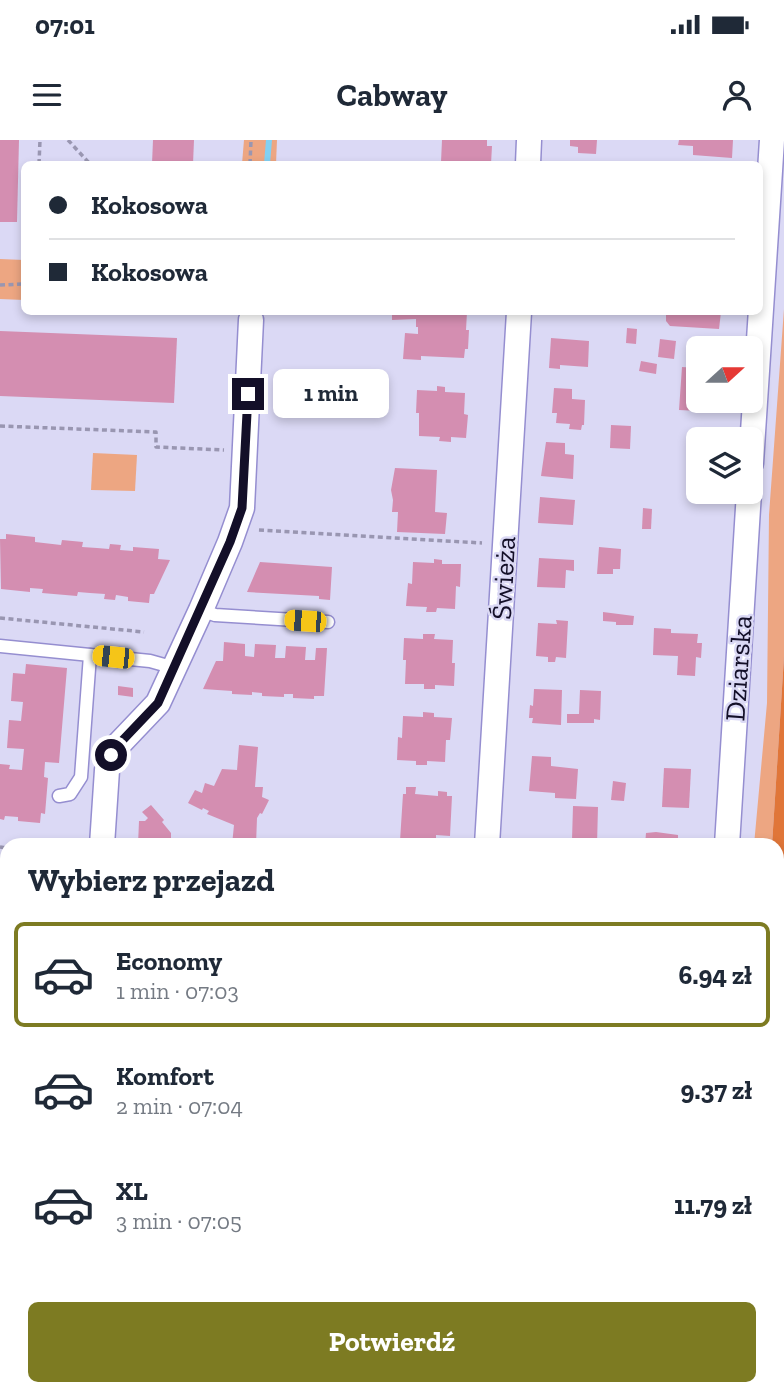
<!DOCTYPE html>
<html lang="pl">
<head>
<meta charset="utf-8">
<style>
	:root { --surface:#fff; --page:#f2f2f3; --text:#1f2937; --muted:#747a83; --line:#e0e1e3; --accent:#7d7b22 }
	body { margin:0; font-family:"Zilla Slab",serif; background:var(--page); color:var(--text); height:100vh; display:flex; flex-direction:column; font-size:26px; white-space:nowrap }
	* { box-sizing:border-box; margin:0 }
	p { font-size:23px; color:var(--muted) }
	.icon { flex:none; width:38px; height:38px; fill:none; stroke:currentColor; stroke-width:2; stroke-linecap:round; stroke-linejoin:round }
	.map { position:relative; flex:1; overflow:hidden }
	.sheet { position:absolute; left:0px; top:698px; width:784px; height:558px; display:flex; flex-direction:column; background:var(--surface); border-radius:21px 21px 0 0; box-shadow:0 4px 10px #0003 }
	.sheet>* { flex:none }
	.hud { position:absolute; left:21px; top:21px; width:742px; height:154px; border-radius:10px; box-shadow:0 4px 10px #0003; display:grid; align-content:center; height:154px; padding:0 28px; background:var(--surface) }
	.needle { width:46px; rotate:69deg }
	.tools { position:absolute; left:686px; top:196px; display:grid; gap:14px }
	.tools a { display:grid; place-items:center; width:77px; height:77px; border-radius:10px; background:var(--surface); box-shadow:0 4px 10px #0003; font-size:35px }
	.end { position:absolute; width:32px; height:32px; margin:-16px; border:9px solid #130f28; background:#fff; box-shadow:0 0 0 4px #fff }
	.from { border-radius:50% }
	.bubble { position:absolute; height:49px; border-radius:10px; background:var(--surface); box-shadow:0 4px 10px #0003; font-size:23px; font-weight:800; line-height:49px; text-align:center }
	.car { position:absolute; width:21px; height:42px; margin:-21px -10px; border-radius:9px; box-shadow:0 0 5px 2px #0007; background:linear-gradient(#f5c518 24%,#345 0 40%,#f5c518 0 76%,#345 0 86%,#f5c518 0) }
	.hud b { display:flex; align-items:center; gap:24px; height:66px; font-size:26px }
	.hud b+b { border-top:2px solid var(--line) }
	.hud i { width:18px; height:18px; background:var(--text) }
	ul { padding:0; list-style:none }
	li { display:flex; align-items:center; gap:21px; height:105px; margin:0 14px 10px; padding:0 14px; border:4px solid transparent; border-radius:10px }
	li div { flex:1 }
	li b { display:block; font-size:26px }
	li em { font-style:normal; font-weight:800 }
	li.current { border-color:var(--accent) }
	li>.icon { width:63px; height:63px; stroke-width:1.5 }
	h2 { padding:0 28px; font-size:32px; line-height:84px }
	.cta { display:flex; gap:14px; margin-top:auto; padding:14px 28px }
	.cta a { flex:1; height:80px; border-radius:10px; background:var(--accent); color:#fff; font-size:28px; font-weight:800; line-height:80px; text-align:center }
	.status { display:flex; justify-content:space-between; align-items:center; height:49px; padding:0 35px; background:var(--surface); direction:ltr }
	.status svg { height:19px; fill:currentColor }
	header { display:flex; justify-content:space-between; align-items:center; height:91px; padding:0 28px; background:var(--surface); font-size:32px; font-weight:800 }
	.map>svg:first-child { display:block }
</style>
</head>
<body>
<div class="status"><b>07:01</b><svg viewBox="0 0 49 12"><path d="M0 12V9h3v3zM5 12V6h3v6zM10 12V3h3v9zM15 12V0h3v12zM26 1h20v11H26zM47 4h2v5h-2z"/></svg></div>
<header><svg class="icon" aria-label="menu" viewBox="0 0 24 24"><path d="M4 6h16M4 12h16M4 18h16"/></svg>Cabway<svg class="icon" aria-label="person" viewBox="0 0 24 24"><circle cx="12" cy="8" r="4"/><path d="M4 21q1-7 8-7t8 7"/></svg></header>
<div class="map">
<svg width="784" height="1256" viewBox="0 0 784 1256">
	<rect width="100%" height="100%" fill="#dbd9f5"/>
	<g fill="#eda682">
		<path d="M244,0H277L276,24H242Z"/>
		<path d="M0,119L24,120V160L0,159Z"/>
		<path d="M784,169V517L772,705H754L767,563L769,375Z"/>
		<path d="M93,313L137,315L135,351L91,350Z"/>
		<path d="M777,807L784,813V990H777Z"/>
		<path d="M777,1029L784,1030V1256H578V1250H777Z"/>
	</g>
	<path fill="#e07639" d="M784,517V813L777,807V705H772Z"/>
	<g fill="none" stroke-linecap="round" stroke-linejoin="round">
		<path stroke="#82d0f2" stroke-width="6" d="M267,24L269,0"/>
	</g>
	<g fill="#d48eb1">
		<path d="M0,0H19L17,82H0Z"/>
		<path d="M153,0H194L193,24H152Z"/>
		<path d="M442,0H487V6H492L491,24H437V22H441Z"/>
		<path d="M570,0H597L596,14L578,13V7L570,6Z"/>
		<path d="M679,0H733L732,18L693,15V6L678,5Z"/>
		<path d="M392,172H467L466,190H469L468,209H465L464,218L421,216V220L403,219L405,193L418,194V187H416V179L392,180Z"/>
		<path d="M666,172H721L719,189L670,186L666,181Z"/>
		<path d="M627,188L637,189L636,204L626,203Z"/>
		<path d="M0,191L177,198L174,263L0,256Z"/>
		<path d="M551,198L589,201L588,227L560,225V229L549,228Z"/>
		<path d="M660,199L676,201L674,219L658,217Z"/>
		<path d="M641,221L657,224L656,234L639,231Z"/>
		<path d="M682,227L698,228V261H719V272L679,270Z"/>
		<path d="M437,246L445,247V252L465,253L464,274L468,275L466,298L451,297V302L439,301L440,297L419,296V273H416L417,250L437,251Z"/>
		<path d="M554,248L572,249V259L585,260L584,285H582L581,290L569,289L570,284L556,283L557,273H552Z"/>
		<path d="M611,285L631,286L630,309L610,308Z"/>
		<path d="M546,302L565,303V314L574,315L573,339L541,336Z"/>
		<path d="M395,328L437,330L435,372L447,373L445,394L397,392L398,372H392L393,360L391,350Z"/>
		<path d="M540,357L575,360L573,385L538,383Z"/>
		<path d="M643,368L652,369L651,389H642Z"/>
		<path d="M6,394L35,397V402L61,405L62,400L83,402L82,407L97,408L109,409L110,404L121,405L120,410L133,411V407L159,409L158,419L170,420L154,454H150L149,463L128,461V457L116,455L115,460L104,459L105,454L90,453L78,452L77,456L42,453L43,449L30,448V452L1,449L0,399H6Z"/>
		<path d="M599,407L621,409L620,429H613V434H597Z"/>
		<path d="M539,418L574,420V431L566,430L565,448L537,447Z"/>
		<path d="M434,419L442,420V424H461L460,447L456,446L455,469L437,468L436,472H426L427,467L406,466L408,443L412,444L413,422L434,423Z"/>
		<path d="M260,422L332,427L330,460L319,459V456L247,452Z"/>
		<path d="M603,472L634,476L633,485H616V482L603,481Z"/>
		<path d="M556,480L568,481L566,518L556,517L555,522H548V517L536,516L538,483L557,484Z"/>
		<path d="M654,488L671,489V493L698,494L697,503H702L701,518L696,517L695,536L677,535L678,516L653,515Z"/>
		<path d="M423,494H435L434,499L453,500L452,523H455L454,546L435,545V549H424V544H405L406,520H403L404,498L423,499Z"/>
		<path d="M224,502L245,504V516L254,517L255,504L276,505L275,518H285L286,506L306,507L305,520H315L316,508H327L324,556H314V559L293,558V554H284V557L262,556V553L252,552V555L232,554V551L203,549L216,521H223Z"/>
		<path d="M26,524L67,528L59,623L45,622L44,637L48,638L45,674L41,673L40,683L18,681V677L5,676L4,680L0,679V624L10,625L9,629L22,630L24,609L7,608L9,580L21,581L23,562L11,561L13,533L25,534Z"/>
		<path d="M118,546L133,548V557L118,555Z"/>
		<path d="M534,549L562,550L561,585L532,583L533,578H529L530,565L533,566Z"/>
		<path d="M580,550L601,551L600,580L594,579V583H567V574H579Z"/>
		<path d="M423,572L434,573V577L452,578L450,600H446L445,622L427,621V625H416V621L397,620L398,597L402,598L403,576L423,577Z"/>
		<path d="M239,605L258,607L255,647H263L262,657L269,660L262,674L260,673L257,678L256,705H232L234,685L207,674L209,671L203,668L202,670L188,663L195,650L202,653L205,643L214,646L222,629L237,630Z"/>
		<path d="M532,616L551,617V626L578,629L576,659L555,658V653L529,651Z"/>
		<path d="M664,628L691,629L689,668L662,667Z"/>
		<path d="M613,641L626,643L624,661L611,660Z"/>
		<path d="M406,647H416L415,654L438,656V651L447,652V656H452L450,696L436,695V700L430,703L400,701L403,654H406Z"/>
		<path d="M151,665L164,680L162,682L171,693V701L178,702V705H138L139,681H145L148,678L142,672Z"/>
		<path d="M573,666L598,667L597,705H565V700H572Z"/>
		<path d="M656,692L678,695V705H645L646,693Z"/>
		<path d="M0,796H4V805L7,806L4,842L0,841Z"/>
		<path d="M0,991H6L3,1022L0,1021Z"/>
		<path d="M0,1161H7V1215L0,1216Z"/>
		<path d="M93,1250H147L146,1256H92Z"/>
		<path d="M354,1250H394V1256H357L354,1254Z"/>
		<path d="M487,1250L515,1251V1256H487Z"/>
	</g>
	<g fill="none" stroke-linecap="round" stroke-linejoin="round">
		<defs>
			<g id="lane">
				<path d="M201,470L215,475L328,482"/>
				<path d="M0,506L150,521L175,528"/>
				<path d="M59,656L70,654L81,637L90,515"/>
				<path d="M0,736L7,737"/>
				<path d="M0,873L7,874"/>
			</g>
			<g id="street">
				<path d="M528,24L529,0"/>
				<path d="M751,323L772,0"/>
				<path d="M102,705L107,630L111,616L119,604L158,563L201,470L230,402L242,368L251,180"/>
				<path d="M487,705L519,172"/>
				<path d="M727,705L749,352"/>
				<path d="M0,956H7"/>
				<path d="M777,1006H784"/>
				<path d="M0,1124L7,1125"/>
				<path d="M60,1250V1256"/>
				<path d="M452,1256L453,1250"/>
			</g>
		</defs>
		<use href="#lane" stroke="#958ed0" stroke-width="15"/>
		<use href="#street" stroke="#958ed0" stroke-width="27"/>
		<g stroke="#9996b1" stroke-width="3.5" stroke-dasharray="5 3.5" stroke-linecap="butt">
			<path d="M68,0L90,24"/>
			<path d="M39,24L40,0"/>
			<path d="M250,24L251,0"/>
			<path d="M0,145L24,144"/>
			<path d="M0,286L156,292V307L224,310"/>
			<path d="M259,390L482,403"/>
			<path d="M0,478L144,492"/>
			<path d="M0,707L7,708"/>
			<path d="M0,1043L7,1044"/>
			<path d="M5,1101L7,1079"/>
			<path d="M707,1256V1250"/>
			<path d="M755,1256L756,1250"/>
		</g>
		<use href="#lane" stroke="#fff" stroke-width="12"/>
		<use href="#street" stroke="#fff" stroke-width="24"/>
	</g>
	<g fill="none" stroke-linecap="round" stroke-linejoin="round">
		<path stroke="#130f28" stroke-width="9" d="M111,615L119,604L158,563L230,402L242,368L248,254"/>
	</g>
	<g text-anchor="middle" stroke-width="5" stroke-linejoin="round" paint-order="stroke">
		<g font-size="28" fill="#130f28" stroke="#dbd9f5">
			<text transform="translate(503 438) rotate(-87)" y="10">Świeża</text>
			<text transform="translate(738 528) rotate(-86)" y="10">Dziarska</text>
		</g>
	</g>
</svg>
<div class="tools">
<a><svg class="needle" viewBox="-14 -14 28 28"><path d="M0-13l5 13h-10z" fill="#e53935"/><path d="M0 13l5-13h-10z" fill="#747a83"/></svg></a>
<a><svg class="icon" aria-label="layers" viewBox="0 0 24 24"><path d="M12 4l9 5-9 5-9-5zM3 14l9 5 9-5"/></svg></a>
</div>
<i class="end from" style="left:111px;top:615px"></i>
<i class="end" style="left:248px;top:254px"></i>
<div class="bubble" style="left:273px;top:229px;width:116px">1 min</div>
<i class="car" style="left:305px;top:481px;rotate:274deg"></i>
<i class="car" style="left:113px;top:517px;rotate:276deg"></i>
<div class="hud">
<b><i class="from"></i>Kokosowa</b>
<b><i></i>Kokosowa</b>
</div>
<section class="sheet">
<h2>Wybierz przejazd</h2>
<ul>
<li class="current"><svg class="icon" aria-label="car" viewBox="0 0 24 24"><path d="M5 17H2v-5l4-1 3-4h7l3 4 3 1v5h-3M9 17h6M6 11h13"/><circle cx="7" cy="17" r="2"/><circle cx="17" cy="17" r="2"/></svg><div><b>Economy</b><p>1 min · 07:03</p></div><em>6.94 zł</em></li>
<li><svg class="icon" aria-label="car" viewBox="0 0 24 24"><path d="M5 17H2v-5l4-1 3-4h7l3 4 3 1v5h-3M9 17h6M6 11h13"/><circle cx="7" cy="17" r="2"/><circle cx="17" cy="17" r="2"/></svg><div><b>Komfort</b><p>2 min · 07:04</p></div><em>9.37 zł</em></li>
<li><svg class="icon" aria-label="car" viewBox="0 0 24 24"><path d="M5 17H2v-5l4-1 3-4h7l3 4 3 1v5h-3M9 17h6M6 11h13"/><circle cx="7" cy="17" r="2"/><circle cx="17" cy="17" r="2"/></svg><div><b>XL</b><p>3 min · 07:05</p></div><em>11.79 zł</em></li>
</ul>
<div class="cta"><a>Potwierdź</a></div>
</section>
</div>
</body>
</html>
